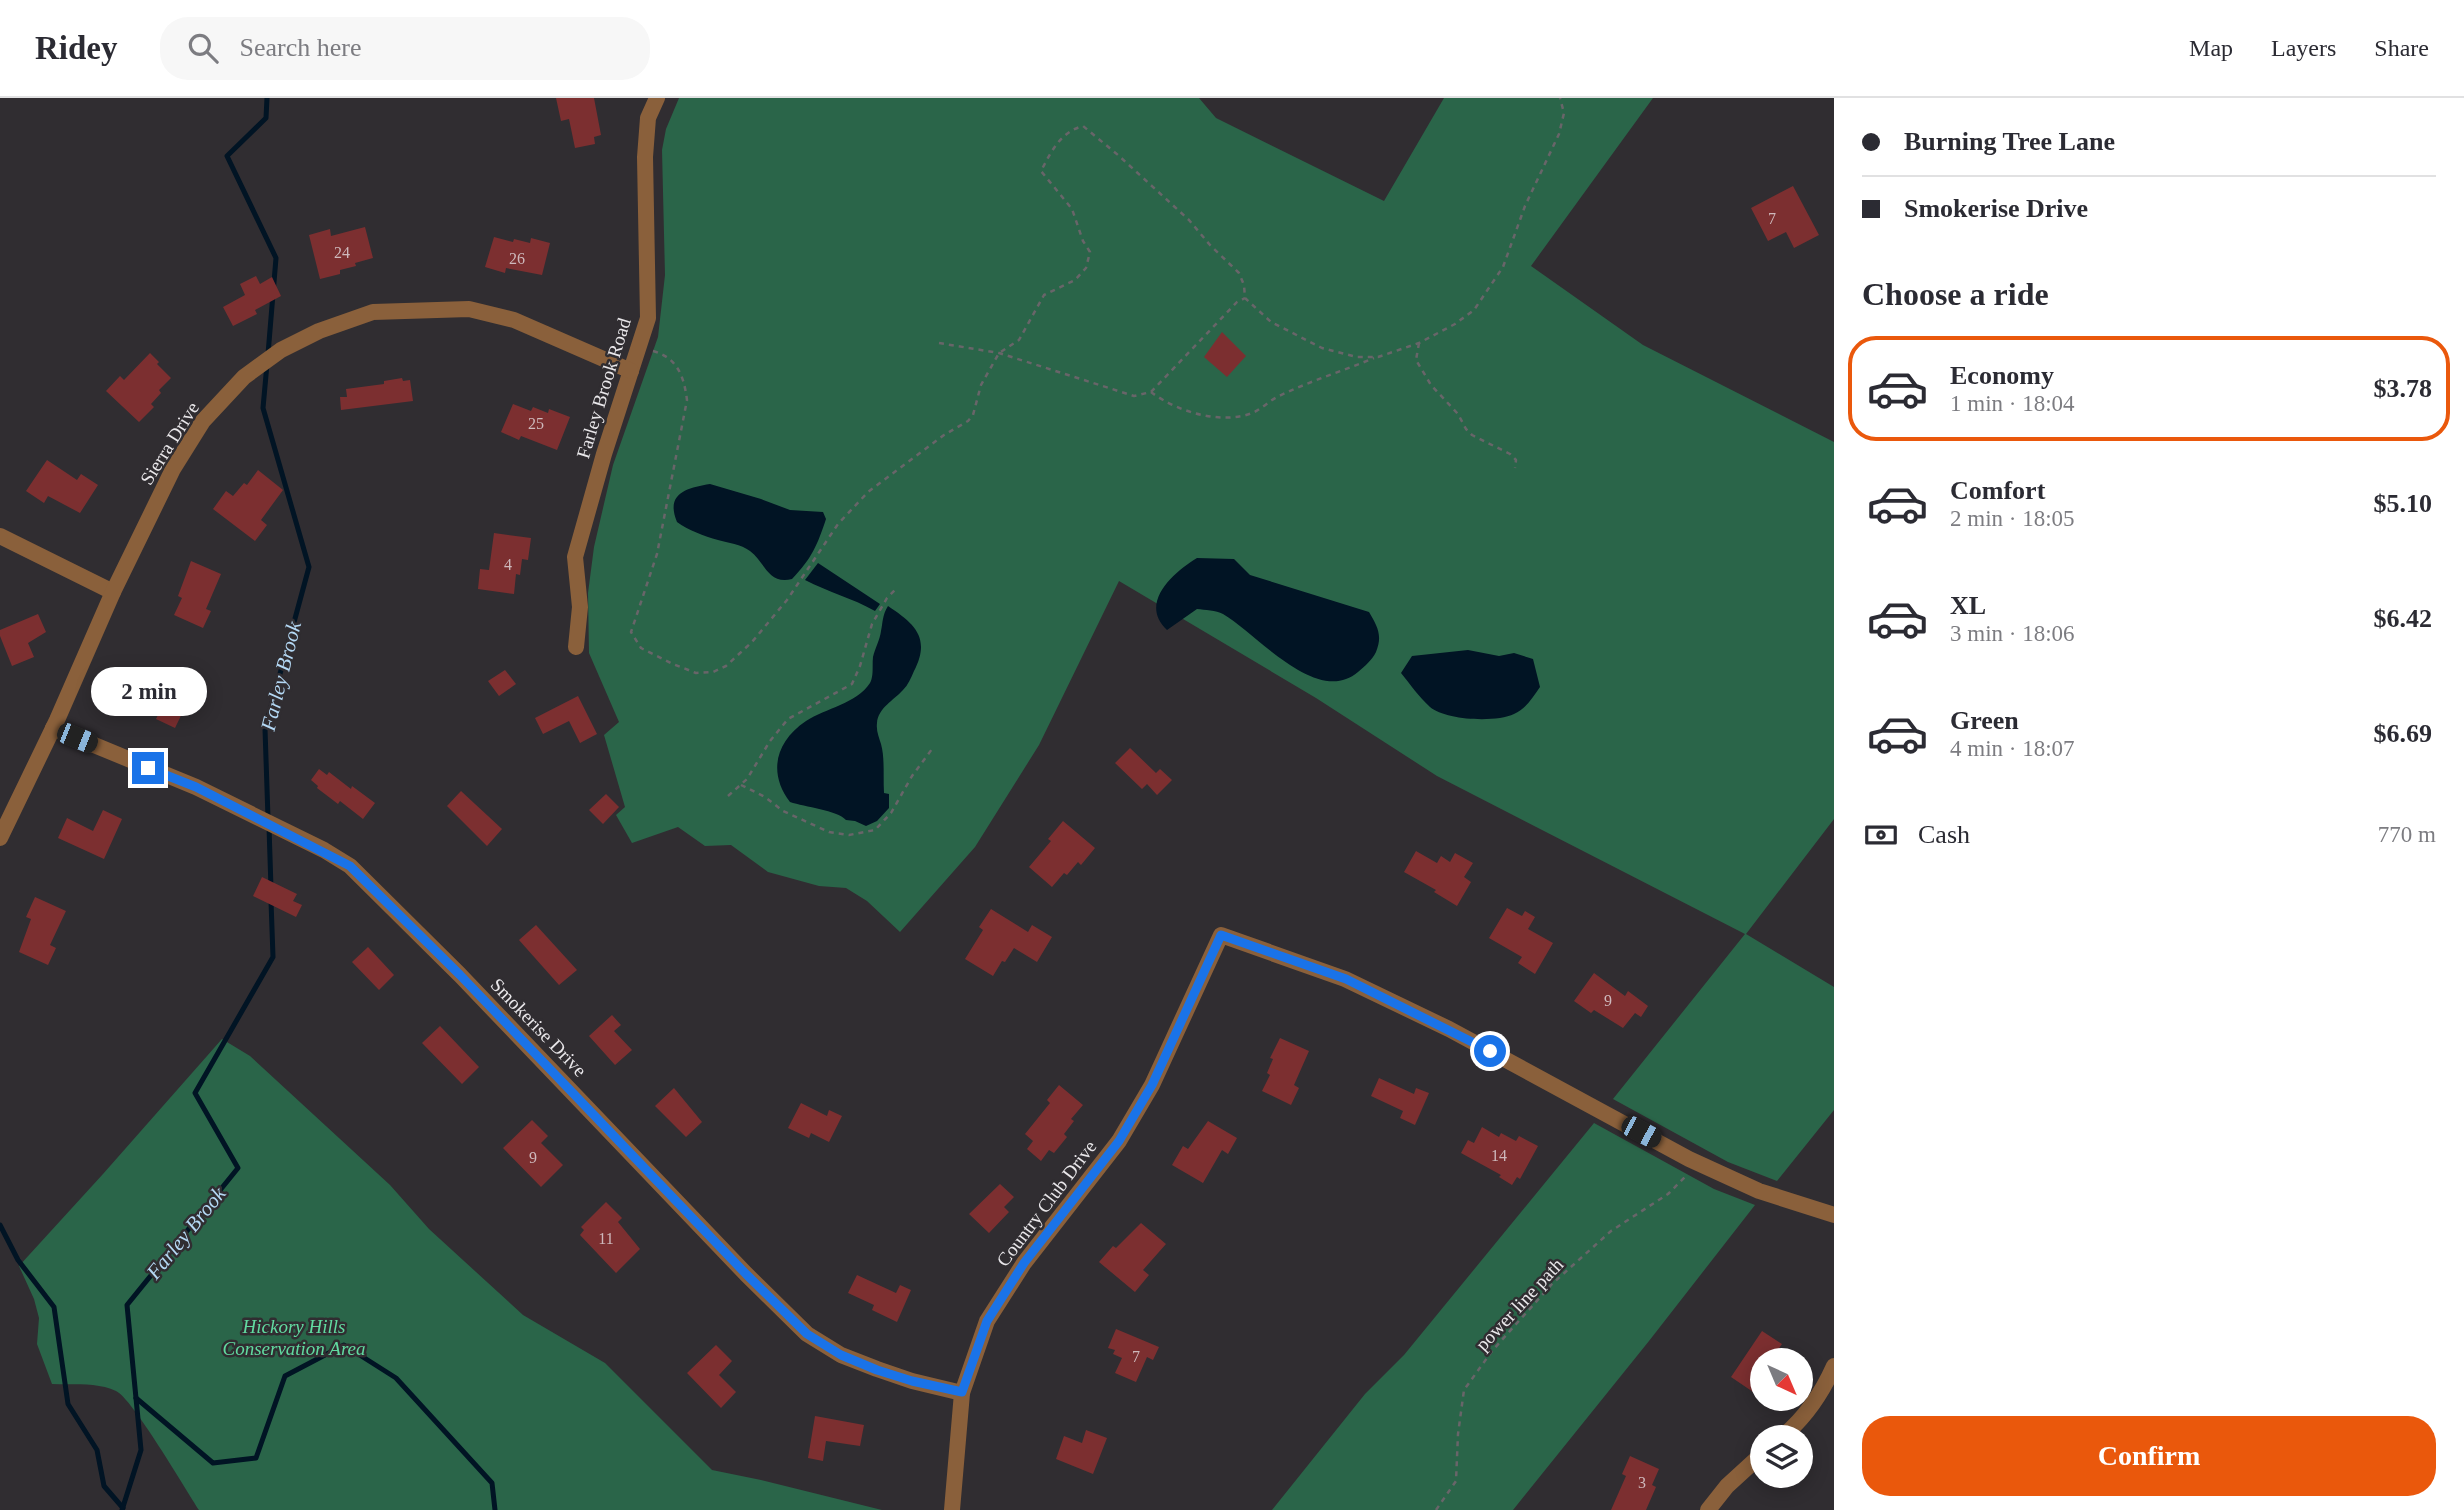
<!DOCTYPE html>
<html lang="en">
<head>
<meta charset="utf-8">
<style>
	:root { --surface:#fff; --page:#f7f7f7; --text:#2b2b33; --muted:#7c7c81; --line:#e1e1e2; --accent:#ea580c }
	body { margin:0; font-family:"Times New Roman",serif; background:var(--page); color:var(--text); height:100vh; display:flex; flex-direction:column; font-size:26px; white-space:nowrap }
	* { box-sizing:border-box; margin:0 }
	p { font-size:23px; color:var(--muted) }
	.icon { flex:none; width:38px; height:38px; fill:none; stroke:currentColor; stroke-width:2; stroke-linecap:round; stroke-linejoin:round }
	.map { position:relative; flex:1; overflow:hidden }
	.sheet { display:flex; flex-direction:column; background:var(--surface); width:630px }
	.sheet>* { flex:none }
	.guide { display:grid; align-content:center; height:154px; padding:0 28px; background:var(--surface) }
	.needle { width:46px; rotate:136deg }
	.tools { position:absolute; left:1750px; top:1250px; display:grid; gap:14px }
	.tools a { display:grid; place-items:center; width:63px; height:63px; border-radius:50%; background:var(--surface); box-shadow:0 4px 18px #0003; font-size:35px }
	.end { position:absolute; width:32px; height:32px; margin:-16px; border:9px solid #1a73e8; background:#fff; box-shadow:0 0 0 4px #fff }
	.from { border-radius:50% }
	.bubble { position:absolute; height:49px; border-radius:24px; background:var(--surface); box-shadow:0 4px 18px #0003; font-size:23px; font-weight:600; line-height:49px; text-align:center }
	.car { position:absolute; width:21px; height:42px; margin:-21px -10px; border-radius:9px; box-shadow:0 0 5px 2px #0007; background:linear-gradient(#222 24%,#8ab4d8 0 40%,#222 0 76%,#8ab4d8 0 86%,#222 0) }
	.guide b { display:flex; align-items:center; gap:24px; height:66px; font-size:26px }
	.guide b+b { border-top:2px solid var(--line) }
	.guide i { width:18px; height:18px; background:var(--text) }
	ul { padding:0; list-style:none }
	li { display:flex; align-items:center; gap:21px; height:105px; margin:0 14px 10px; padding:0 14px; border:4px solid transparent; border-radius:28px }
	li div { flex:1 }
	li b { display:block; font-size:26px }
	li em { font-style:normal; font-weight:600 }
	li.on { border-color:var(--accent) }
	li>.icon { width:63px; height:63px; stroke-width:1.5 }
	h2 { padding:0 28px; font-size:32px; line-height:84px }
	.pay { display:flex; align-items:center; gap:18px; height:77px; padding:0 28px; font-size:26px }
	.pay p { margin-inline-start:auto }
	.primary-button { display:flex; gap:14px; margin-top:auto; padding:14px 28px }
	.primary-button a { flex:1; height:80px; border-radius:28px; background:var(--accent); color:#fff; font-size:28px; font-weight:600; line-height:80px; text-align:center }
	header { display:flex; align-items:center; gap:42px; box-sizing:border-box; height:98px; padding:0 35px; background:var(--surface); border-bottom:2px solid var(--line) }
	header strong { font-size:33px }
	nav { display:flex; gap:38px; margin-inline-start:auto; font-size:24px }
	.search { width:490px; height:63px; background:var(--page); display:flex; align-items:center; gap:18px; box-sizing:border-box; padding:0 24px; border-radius:28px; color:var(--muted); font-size:26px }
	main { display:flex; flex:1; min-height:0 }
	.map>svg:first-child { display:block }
</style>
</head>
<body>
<header>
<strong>Ridey</strong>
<div class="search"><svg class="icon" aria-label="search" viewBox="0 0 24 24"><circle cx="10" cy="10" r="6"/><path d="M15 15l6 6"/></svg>Search here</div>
<nav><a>Map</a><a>Layers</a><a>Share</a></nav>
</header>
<main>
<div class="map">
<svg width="1834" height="1412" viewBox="0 0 1834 1412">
	<rect width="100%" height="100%" fill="#302d31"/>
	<g fill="#2a6549">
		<path d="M679,0H1199L1216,20L1384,103L1444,0H1653L1531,168L1643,247L1834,344V721L1746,836L1834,889V1012L1777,1083L1728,1064L1613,1001L1745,836L1437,678L1316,600L1119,483L1039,647L975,749L900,834L867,803L846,790L819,788L768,774L731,747L705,748L678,729L632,745L616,717L625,709L604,637L619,624L589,555L588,495L594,449L613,367L658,239L665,177L662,52L666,31Z"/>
		<path d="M222,941L250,958L390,1087L429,1131L523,1217L605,1265L712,1372L761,1382L882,1412H199C186,1392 132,1300 116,1293C97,1284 73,1287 52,1286L37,1246L39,1220L34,1201L19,1168L103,1076Z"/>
		<path d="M1594,1025L1714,1091L1755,1107L1649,1243L1513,1412H1272L1365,1296L1404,1257Z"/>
	</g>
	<g fill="#011424">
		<path d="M710,386L761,401L790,412L823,414L826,421C817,448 812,460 792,481C768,487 765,464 750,453C741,446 728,445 718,442C704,438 688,432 677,424C665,395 687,390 710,386Z"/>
		<path d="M1197,460L1234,461L1250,477L1369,514C1377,528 1383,537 1376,554C1372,562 1365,568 1358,574C1317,609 1256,535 1223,516C1216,512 1205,512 1197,511L1167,532C1138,505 1174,474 1197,460Z"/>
		<path d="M818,465L880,506L875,513C852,500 828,494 805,482Z"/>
		<path d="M888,508C915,526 931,540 914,573C911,580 908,587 903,592C894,602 878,610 877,625C876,633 879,639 881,646C885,660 883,679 884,695L889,696V710L877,723L866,728L855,723L846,722C837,712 805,709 790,704C768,675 775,644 806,623C826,610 856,606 870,585C874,578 872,567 873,559C875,550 880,542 881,533C883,524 882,518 888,508Z"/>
		<path d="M1468,552L1499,558L1514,555L1533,561L1540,589C1533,599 1526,611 1514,616C1495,625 1445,622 1430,609C1419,599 1410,586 1401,575L1412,558Z"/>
	</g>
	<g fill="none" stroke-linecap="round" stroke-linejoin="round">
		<g stroke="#011424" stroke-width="5">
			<path d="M267,0L266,20L227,58L276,160L268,256"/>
			<path d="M267,266L263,310L309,469L265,631L268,720"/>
			<path d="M269,729L271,790"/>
			<path d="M0,1127L18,1162L54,1209L68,1306L97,1352L104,1388L123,1410"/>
			<path d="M136,1300L213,1365L256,1360L285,1278L344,1247L396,1280L492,1385L495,1412"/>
			<path d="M122,1412L141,1352L127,1207L238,1070L195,995L273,859L271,803"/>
		</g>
	</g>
	<g fill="#7c2f30">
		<path d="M556,0H594L601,37L594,39L595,46L575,50L569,21L561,23Z"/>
		<path d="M1793,88L1819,137L1794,150L1786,134L1768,143L1751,110Z"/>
		<path d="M365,129L373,160L355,165L356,168L340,172V176L320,181L309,137L330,131L331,138Z"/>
		<path d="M494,139L513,144L514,141L530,145L531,140L550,145L542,177L506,170L505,175L485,169Z"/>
		<path d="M256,178L260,186L272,179L281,198L255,212L257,216L233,228L223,209L245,197L240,186Z"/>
		<path d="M1222,234L1246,258L1227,279L1204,259Z"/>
		<path d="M150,255L159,264L157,266L171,280L159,292L161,295L151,306L154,309L139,324L106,293L120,278L124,282Z"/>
		<path d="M402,280L403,283L410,282L413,303L341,312L340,299H347L346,291L384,286V283Z"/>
		<path d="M513,306L531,313L533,309L548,315L549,311L570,319L557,352L521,338L519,342L501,334Z"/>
		<path d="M47,362L77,382L81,376L98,387L80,415L48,398L44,405L26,393Z"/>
		<path d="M258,372L283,392L261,422L267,427L255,443L213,411L226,393L233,398L244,385L247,387Z"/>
		<path d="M494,435L531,440L528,462L522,461L520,477L516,476L514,496L478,491L480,471L489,472Z"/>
		<path d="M191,463L221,476L206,511L211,513L203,530L174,517L182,500L178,498Z"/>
		<path d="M38,516L46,534L28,545L34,559L12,568L0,538V532Z"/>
		<path d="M141,570L158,578L156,583L190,599L175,630L156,621L158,617L142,610L143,606L128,599Z"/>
		<path d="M505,572L516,586L499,598L488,583Z"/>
		<path d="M578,598L597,636L580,645L569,623L543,636L535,620Z"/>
		<path d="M1130,650L1156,675L1160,671L1172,682L1157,697L1147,686L1142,691L1115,665Z"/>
		<path d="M319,671L327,677L329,674L351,691L352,688L375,705L363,721L340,703L338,706L317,690L318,688L311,682Z"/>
		<path d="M461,693L502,731L487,748L447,708Z"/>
		<path d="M606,696L619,709L603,726L589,712Z"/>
		<path d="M103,712L122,721L104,761L58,740L67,720L93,733Z"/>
		<path d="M1063,723L1095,750L1081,767L1078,764L1067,777L1064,775L1052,789L1029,769L1051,743L1048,741Z"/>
		<path d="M1416,753L1437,765L1441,758L1450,764L1455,755L1473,765L1464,779L1471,784L1457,808L1434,794L1436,792L1404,774Z"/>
		<path d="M262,779L297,796L293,803L302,807L296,819L253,798Z"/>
		<path d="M35,799L66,813L50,847L56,850L48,867L19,854L31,821L26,819Z"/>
		<path d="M1507,810L1522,818L1525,813L1535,819L1528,831L1553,845L1535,876L1518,865L1522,859L1489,840Z"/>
		<path d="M991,811L1028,834L1032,827L1052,839L1037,864L1014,850L1005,864L1002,863L993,878L965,861L983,832L979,829Z"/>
		<path d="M536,827L577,872L559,887L519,842Z"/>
		<path d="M368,849L394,877L379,892L352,864Z"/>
		<path d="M1594,875L1625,898L1628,893L1648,908L1641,919L1635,915L1623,930L1594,912L1591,915L1574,903Z"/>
		<path d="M612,917L621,927L614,933L632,952L615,967L589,938Z"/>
		<path d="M440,928L479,969L462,986L422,945Z"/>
		<path d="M1280,940L1309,953L1294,987L1299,990L1291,1007L1262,993L1270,977L1267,975L1273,961L1270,960Z"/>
		<path d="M1379,980L1414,996L1416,990L1429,995L1415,1027L1400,1020L1403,1013L1371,998Z"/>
		<path d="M1059,987L1083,1007L1071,1021L1074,1023L1064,1036L1067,1039L1054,1055L1049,1052L1041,1063L1027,1051L1033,1043L1025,1036L1050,1005L1047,1002Z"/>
		<path d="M674,990L702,1024L686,1039L655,1008Z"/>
		<path d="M801,1005L827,1018L829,1012L842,1018L829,1044L811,1035L809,1040L788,1030Z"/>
		<path d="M532,1022L548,1038L541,1045L563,1067L541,1089L503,1050Z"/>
		<path d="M1208,1023L1237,1040L1228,1056L1222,1052L1203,1085L1172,1067L1183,1048L1188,1051Z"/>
		<path d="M1482,1029L1499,1039L1501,1035L1516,1043L1519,1038L1538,1048L1520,1081L1517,1079L1512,1087L1499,1079L1501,1077L1461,1055L1468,1042L1474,1045Z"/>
		<path d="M1000,1086L1014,1099L1004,1109L1009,1114L989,1135L969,1116Z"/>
		<path d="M606,1104L622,1120L618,1124L640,1151L616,1175L580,1137L584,1132L581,1129Z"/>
		<path d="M1141,1125L1166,1146L1143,1172L1149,1177L1135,1194L1099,1164L1113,1148L1116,1150Z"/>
		<path d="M857,1177L896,1195L900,1187L911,1192L897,1224L872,1212L874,1207L848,1195Z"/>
		<path d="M1116,1231L1159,1249L1153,1262L1147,1259L1136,1284L1115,1275L1122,1260L1113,1256L1115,1252L1108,1250Z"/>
		<path d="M1762,1233L1782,1246L1771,1262H1762V1300L1731,1279Z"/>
		<path d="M716,1247L732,1263L719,1277L736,1294L721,1310L687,1275Z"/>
		<path d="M815,1318L864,1327L860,1348L826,1343L823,1363L808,1360Z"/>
		<path d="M1086,1332L1107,1340L1093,1376L1056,1361L1064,1338L1082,1345Z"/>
		<path d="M1630,1358L1659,1371L1652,1387L1656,1389L1646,1412H1611L1626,1378L1622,1376Z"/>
	</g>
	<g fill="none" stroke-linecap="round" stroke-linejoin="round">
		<g stroke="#686569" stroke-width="2.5" stroke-dasharray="5 5" stroke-linecap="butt">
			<path d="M939,245L999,255L1134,298L1151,294L1237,204L1245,200"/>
			<path d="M1419,245L1416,262L1431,287L1458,316L1466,331L1472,337L1510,356L1516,362L1515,370"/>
			<path d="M653,253C678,260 684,279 687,302L657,456L631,534L641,550L673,566L696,575L713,574L726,568L752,544L787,502L838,426L868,394L944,337L968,323L973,317L981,287L999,255L1019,242L1044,197L1075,182L1086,170L1090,154L1083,143L1072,111L1041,73C1051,54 1060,34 1083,28L1118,57L1189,122L1210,147L1239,175L1244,187L1245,200L1271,224L1322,250L1357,259H1378L1419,245L1455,226L1474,212L1503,169L1525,108L1559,36L1564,15L1560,0"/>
			<path d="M1151,294C1177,314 1222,327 1252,315C1262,311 1270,302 1279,298C1310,283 1343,273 1374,260"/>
			<path d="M741,687L765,699L783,713L829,734L849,737L875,732L891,715L912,678L932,651"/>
			<path d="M728,698L747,681L770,643L788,621L852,586L860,568L872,526L887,500L897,490"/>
			<path d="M1436,1412L1456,1383L1458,1336L1464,1292L1492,1253L1552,1186L1611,1133L1668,1096L1687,1077"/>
		</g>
		<g stroke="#8a603b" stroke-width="16">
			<path d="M0,438L113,494"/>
			<path d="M576,549L580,509L575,459L604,356L648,220L645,59L648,20L657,0"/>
			<path d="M53,630L196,689L324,752L350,768L460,877L746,1176L807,1236L841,1257L877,1271L912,1283L962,1295"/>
			<path d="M0,740L57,622L113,494L173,371L203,323L244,279L281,252L319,233L373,214L469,211L514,222L631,273"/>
			<path d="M1782,1339C1805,1320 1822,1295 1834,1268"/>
			<path d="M952,1412L962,1295L987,1223L1024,1165L1119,1043L1152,987L1221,837L1345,881L1449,931L1689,1061L1759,1093L1834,1117"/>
			<path d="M1708,1412L1727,1388L1762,1356"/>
		</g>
	</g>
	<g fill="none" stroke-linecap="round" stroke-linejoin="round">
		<path stroke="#1a73e8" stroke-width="9" d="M148,670L196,689L350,768L460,877L746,1176L807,1236L841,1257L877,1272L912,1283L962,1294L987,1223L1024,1165L1119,1043L1152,987L1221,837L1346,881L1490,953"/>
	</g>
	<g text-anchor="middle" stroke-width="5" stroke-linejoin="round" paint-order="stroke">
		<g font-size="16" fill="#ceb9bc">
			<text x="1772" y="126">7</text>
			<text x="342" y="160">24</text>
			<text x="517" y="166">26</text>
			<text x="536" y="331">25</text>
			<text x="508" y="472">4</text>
			<text x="1608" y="908">9</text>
			<text x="1499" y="1063">14</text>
			<text x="533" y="1065">9</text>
			<text x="606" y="1146">11</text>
			<text x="1136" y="1264">7</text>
			<text x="1642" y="1390">3</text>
		</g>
		<g font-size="19" fill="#e9e7ea" stroke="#302d31">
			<text transform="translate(603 290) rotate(-73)" y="7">Farley Brook Road</text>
			<text transform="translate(169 345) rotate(-58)" y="7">Sierra Drive</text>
			<text transform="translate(539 929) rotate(46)" y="7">Smokerise Drive</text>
			<text transform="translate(1046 1105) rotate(-53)" y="7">Country Club Drive</text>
			<text transform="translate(1519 1206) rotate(-47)" y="7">power line path</text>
		</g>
		<g font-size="19" font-style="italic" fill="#61daa0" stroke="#302d31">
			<text x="294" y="1235">Hickory Hills<tspan x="294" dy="22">Conservation Area</tspan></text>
		</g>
		<g font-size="21" font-style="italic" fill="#b4d8f4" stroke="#302d31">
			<text transform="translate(281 578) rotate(-76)" y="7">Farley Brook</text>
			<text transform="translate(186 1135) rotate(-51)" y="7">Farley Brook</text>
		</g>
	</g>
</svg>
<div class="tools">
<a><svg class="needle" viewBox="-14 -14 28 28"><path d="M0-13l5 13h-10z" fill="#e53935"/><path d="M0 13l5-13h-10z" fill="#7c7c81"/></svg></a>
<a><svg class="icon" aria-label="layers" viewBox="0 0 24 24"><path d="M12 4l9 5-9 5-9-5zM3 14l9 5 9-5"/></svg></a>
</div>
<i class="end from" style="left:1490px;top:953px"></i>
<i class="end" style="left:148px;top:670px"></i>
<div class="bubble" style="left:91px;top:569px;width:116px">2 min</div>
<i class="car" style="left:77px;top:640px;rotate:112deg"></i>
<i class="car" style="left:1641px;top:1034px;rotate:118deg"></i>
</div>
<section class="sheet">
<div class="guide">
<b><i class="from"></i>Burning Tree Lane</b>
<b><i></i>Smokerise Drive</b>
</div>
<h2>Choose a ride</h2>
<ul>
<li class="on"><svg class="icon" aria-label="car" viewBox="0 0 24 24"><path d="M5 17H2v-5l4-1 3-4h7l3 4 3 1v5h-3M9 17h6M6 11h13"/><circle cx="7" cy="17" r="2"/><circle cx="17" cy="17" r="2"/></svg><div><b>Economy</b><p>1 min · 18:04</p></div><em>$3.78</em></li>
<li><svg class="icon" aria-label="car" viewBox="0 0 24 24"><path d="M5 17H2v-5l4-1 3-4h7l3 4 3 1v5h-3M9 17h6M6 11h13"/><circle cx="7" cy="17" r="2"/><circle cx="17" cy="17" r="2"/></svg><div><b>Comfort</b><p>2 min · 18:05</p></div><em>$5.10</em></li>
<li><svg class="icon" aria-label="car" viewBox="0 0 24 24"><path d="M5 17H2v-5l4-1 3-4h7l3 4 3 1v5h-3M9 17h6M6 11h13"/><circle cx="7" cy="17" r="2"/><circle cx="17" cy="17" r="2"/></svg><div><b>XL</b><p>3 min · 18:06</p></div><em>$6.42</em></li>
<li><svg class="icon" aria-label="car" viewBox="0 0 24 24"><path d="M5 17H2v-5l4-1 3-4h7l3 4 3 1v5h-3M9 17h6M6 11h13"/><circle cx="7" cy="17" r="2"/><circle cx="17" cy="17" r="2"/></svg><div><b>Green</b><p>4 min · 18:07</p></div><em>$6.69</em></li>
</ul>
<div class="pay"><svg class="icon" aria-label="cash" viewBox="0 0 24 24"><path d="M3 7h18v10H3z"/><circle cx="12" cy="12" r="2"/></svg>Cash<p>770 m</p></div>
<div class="primary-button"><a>Confirm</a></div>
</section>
</main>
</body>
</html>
